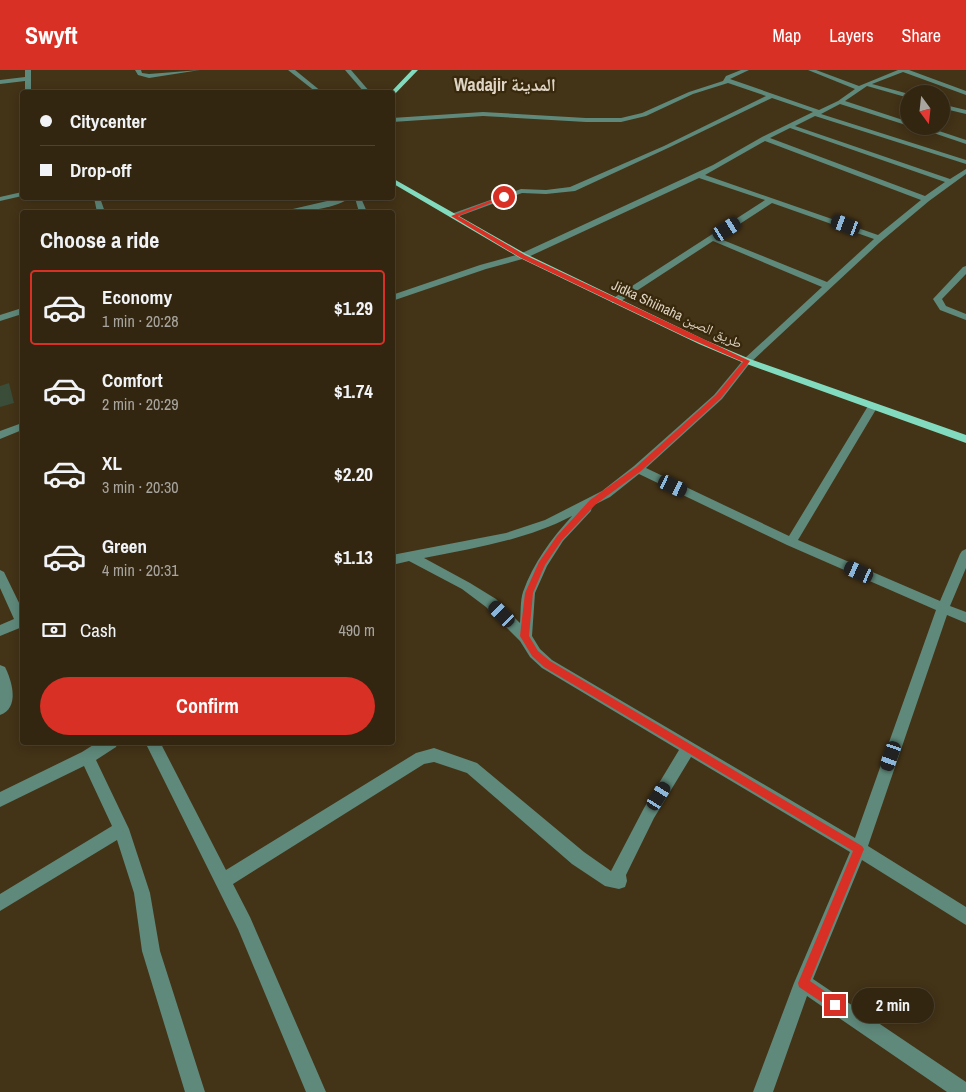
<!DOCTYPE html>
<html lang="en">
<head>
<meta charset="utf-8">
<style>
	:root { --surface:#322611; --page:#3a2e1a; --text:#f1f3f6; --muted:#a8a59f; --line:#4d4331; --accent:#d93025 }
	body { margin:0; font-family:"Archivo Narrow","Noto Naskh Arabic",sans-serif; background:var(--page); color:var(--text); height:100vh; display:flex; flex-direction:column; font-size:19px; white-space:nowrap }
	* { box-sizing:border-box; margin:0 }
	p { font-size:16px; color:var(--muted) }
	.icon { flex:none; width:28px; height:28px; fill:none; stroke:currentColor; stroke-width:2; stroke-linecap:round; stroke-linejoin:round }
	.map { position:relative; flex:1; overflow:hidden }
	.details { position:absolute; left:20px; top:140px; width:375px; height:535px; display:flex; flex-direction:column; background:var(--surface); border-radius:5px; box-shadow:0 2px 12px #0003,0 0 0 1px var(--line) }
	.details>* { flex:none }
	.top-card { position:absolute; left:20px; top:20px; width:375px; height:110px; border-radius:5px; box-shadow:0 2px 12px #0003,0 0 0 1px var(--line); display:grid; align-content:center; height:110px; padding:0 20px; background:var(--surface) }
	.needle { width:32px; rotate:165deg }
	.fabs { position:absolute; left:900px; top:15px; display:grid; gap:10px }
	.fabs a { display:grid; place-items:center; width:50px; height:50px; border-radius:50%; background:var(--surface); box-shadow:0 2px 12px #0003,0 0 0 1px var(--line); font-size:25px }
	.end { position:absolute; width:22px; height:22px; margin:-11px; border:6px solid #d93025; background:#fff; box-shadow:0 0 0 2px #fff }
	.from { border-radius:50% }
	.bubble { position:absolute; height:35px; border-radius:18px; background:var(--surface); box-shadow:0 2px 12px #0003,0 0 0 1px var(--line); font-size:16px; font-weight:800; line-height:35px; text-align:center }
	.car { position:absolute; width:15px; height:30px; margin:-15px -8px; border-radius:6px; box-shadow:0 0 4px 1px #0007; background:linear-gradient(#222 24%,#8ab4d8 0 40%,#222 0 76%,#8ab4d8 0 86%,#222 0) }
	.top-card b { display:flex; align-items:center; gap:18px; height:48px; font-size:19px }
	.top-card b+b { border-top:1px solid var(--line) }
	.top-card i { width:12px; height:12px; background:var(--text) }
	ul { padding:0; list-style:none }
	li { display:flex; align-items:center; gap:15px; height:75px; margin:0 10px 8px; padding:0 10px; border:2px solid transparent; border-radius:5px }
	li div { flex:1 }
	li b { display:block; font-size:19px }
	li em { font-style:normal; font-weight:800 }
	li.current { border-color:var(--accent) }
	li>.icon { width:45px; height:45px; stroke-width:1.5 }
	h2 { padding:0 20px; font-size:22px; line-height:60px }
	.pay { display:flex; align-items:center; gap:12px; height:55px; padding:0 20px; font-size:19px }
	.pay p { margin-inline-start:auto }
	.cta { display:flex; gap:10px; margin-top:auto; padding:10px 20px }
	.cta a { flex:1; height:58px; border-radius:30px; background:var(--accent); color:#fff; font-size:20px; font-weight:800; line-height:58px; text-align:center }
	header { display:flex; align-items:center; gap:30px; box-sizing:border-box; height:70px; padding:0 25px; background:var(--accent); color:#fff }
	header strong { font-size:24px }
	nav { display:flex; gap:28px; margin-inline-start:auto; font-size:18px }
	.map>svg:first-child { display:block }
</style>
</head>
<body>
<header>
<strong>Swyft</strong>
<nav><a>Map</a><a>Layers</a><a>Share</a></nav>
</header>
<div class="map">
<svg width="966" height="1022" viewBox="0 0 966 1022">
	<rect width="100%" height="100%" fill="#433317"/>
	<path fill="#394d38" d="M9,313L14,333L0,337V316Z"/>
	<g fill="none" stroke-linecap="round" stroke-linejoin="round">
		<g fill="#5f897b" fill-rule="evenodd">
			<path d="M25,0H31V22H25V11L0,14V10L25,7Z"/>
			<path d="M135,0H141L142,3L149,4L200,0L149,8L138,5Z"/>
			<path d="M288,0H295L322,22H316Z"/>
			<path d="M345,0H351L370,22H364Z"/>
			<path d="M741,0H749L730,9L819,40L838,31L855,19L808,0H816L859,16L898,0H909L966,21V25L903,2L872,14L909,24V28L867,16L845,31L909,52V56L840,34L821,44L966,90V94L815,46L795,56L950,109L966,99V104L929,131L879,173L750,293L722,329L646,398L789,466L868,336L873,333L878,336L798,470L940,531L960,484L962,481L966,479V498L950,536L966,542V553L947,545L868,776L966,837V855L862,790L813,909L966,1012V1022H947L807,926L773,1022H753L794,913L850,782L691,687L654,748L626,805L627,811L625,817L619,819L605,816L572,794L467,703L434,692L424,694L233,814L250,847L326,1022H306L238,859L145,672H160L226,800L416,683L434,678L477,693L584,782L611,801L644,738L679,680L542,598L530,587L520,571L486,537L462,519L409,491L392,495V485L506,463L545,450L602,421L634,396L714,325L744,289L822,217L713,171L618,233H612V229L765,130L699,108L526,188L486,199L392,231V225L480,195L520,184L713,95L762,67L813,42L772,28L668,78L575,121L546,124L522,123L454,148H451V144L521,119L546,120L570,117L664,76L766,26L728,13L693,24L646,46L621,52H586L483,46L392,52V48L483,42L586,48H621L642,43L689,22L723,11L726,6ZM790,58L945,112L925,126L770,68ZM765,71L921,130L878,165L705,105ZM772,133L874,169L827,212L718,168ZM639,404L787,475L936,540L855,768L552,590L540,579L532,566L535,523L547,496L563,471L591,441L592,436L610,427ZM572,446C552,468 533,493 523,522C520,531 521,543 520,553L496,529L470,513L424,488C475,478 526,470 572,446Z"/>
			<path d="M941,34L966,40V44L941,38Z"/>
			<path d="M913,56H924L966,70V74Z"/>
			<path d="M22,122V126L0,131V127Z"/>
			<path d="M94,128H100L105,142H97Z"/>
			<path d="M340,128H350C337,138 296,144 280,142Z"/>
			<path d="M355,128H361L367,142H359Z"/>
			<path d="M966,196V204L942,229L946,236L966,244V250L940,240L933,229L963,197Z"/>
			<path d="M22,238V244L0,251V245Z"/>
			<path d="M22,353V360L0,369V361Z"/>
			<path d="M0,500L4,502L22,539V557L0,566V555L14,549L0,518Z"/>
			<path d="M0,595L5,597C12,611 20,638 0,645Z"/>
			<path d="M98,672H118L116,677L96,690L129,759L150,823L160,881L205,1022H185L142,881L134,823L117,770L0,841V824L112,756L84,696L0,737V722L82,682Z"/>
		</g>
		<g fill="#82dbbe" fill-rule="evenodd">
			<path d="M412,0H418L392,27V22H391Z"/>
			<path d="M392,108L526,184L705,270L750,289L966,365V373L744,293L699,274L520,188L392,113Z"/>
		</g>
	</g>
	<path fill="#d93025" d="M502,126L506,127L458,146L525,185L750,291L721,328L641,401L596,434L562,470L545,495L533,523L529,566L538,581L550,591L862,776L864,779L810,911L839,931L841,935L839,939L835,941L799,917L798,913L853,781L544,597L532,586L520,566L525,523L539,492L557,466L590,430L636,397L716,325L743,292L686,267L521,188L451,146Z"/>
	<g text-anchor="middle" stroke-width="4.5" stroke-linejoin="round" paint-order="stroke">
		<g font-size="14" fill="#dfd5c5" stroke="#38290c">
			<text transform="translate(677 244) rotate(25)" y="5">Jidka Shiinaha طريق الصين</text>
		</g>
		<g font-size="18" font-weight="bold" fill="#dfd5c5" stroke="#38290c">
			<text x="505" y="21">Wadajir المدينة</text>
		</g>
	</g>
</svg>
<div class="fabs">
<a><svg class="needle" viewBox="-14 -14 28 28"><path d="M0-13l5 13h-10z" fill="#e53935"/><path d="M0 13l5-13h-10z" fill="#a8a59f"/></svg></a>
</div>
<i class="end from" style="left:504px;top:127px"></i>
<i class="end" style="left:835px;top:935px"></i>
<div class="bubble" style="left:852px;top:918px;width:82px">2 min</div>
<i class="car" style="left:846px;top:155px;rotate:291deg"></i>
<i class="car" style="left:727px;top:159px;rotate:57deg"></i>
<i class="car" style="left:673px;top:416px;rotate:116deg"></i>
<i class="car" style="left:859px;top:502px;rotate:294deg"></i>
<i class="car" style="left:502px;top:544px;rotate:315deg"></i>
<i class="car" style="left:891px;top:686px;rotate:199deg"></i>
<i class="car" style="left:659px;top:726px;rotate:32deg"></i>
<div class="top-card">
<b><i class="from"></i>Citycenter</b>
<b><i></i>Drop-off</b>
</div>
<section class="details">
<h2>Choose a ride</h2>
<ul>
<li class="current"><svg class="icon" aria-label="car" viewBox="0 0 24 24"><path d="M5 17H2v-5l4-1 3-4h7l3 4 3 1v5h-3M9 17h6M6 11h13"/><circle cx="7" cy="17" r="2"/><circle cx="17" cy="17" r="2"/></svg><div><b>Economy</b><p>1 min · 20:28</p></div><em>$1.29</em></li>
<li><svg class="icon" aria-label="car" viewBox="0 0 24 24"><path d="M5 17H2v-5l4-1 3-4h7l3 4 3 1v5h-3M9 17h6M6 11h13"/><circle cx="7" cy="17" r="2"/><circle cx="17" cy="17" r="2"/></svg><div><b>Comfort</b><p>2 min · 20:29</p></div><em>$1.74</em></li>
<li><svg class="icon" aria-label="car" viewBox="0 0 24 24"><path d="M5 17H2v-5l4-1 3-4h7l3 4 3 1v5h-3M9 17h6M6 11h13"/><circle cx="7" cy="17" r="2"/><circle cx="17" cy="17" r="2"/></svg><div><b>XL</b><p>3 min · 20:30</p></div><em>$2.20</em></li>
<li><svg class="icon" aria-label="car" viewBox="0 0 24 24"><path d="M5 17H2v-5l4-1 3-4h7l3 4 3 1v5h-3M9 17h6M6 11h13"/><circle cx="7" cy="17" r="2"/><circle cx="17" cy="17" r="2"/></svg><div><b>Green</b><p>4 min · 20:31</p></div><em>$1.13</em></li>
</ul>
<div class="pay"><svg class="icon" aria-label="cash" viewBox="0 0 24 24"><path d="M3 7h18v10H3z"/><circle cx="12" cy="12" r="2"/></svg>Cash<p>490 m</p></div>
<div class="cta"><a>Confirm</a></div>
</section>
</div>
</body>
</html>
